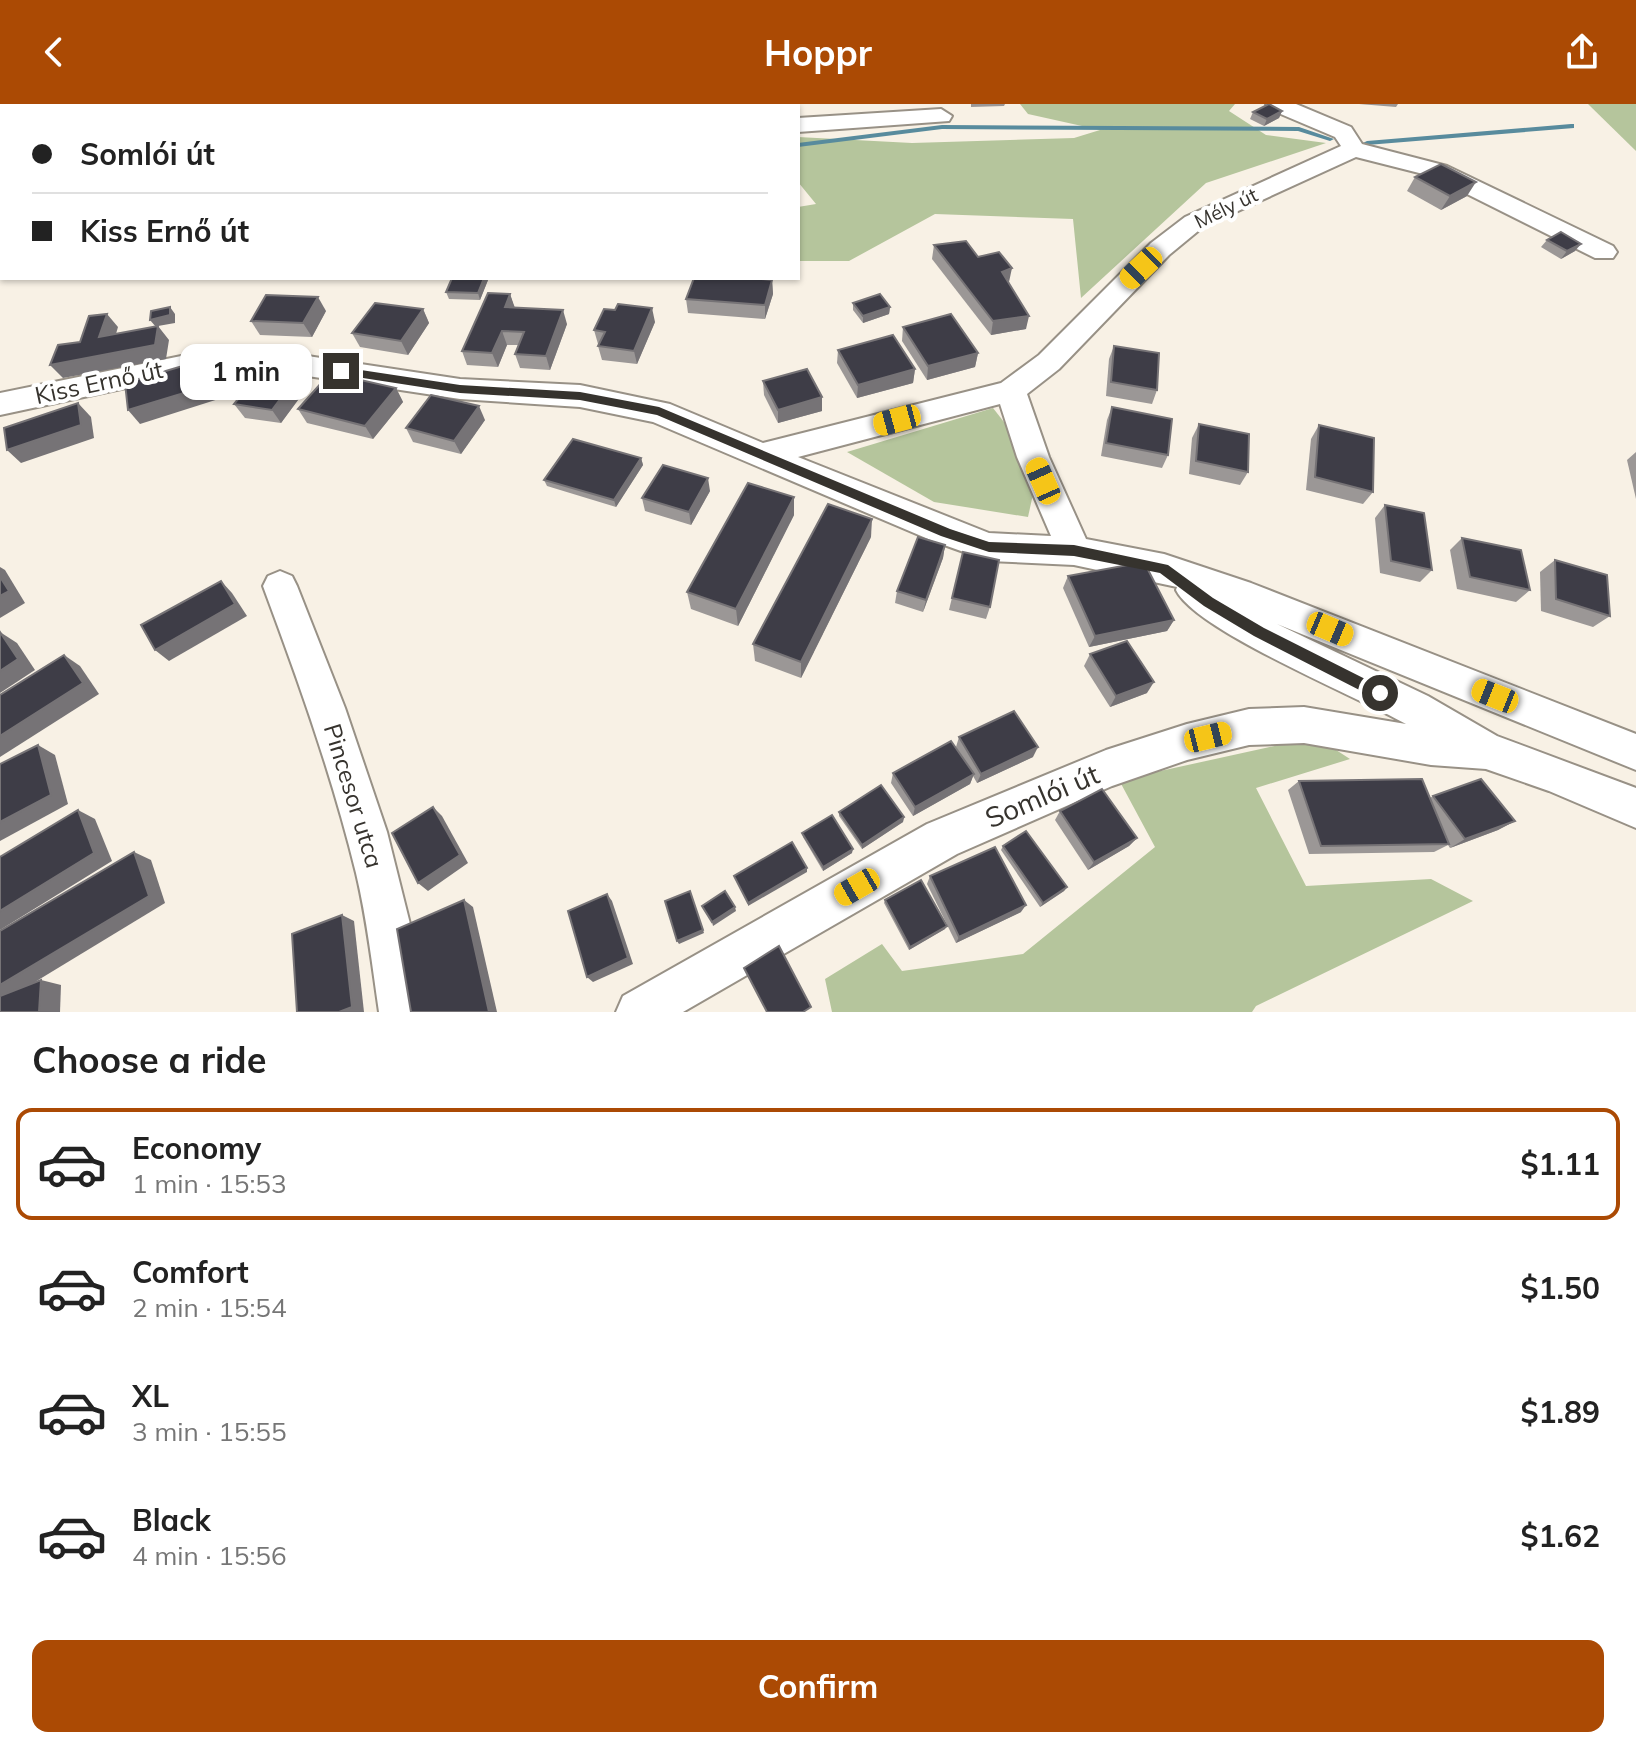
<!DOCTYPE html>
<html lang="en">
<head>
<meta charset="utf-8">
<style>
	:root { --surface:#fff; --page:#f2f2f2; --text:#222; --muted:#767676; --line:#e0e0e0; --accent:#ab4a04 }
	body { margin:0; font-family:Mulish,sans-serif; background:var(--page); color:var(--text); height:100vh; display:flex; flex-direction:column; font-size:30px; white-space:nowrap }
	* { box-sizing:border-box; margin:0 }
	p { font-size:26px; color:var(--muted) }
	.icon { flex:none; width:44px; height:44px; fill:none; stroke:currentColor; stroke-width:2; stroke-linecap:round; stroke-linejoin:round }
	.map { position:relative; height:908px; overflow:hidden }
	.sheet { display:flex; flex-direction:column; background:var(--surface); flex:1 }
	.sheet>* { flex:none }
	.top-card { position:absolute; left:0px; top:0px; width:800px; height:176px; box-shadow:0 2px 6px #0004; display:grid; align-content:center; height:176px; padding:0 32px; background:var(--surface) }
	.end { position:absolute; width:36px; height:36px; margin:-18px; border:10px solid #36332e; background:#fff; box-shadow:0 0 0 4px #fff }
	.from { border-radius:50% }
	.bubble { position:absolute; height:56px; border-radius:16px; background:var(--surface); box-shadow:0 2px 6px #0004; font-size:26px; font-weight:700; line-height:56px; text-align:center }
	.car { position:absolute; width:24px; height:48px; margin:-24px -12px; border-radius:10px; box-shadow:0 0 6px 2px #0007; background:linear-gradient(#f5c518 24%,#345 0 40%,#f5c518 0 76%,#345 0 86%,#f5c518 0) }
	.top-card b { display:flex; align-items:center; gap:28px; height:76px; font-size:30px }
	.top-card b+b { border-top:2px solid var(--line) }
	.top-card i { width:20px; height:20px; background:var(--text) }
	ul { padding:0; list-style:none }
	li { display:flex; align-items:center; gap:24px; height:112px; margin:0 16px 12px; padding:0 16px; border:4px solid transparent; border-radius:16px }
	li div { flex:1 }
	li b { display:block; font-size:30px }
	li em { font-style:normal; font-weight:700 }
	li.active { border-color:var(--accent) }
	li>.icon { width:72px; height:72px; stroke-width:1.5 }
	h2 { padding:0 32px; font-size:36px; line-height:96px }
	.action { display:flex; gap:16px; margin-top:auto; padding:16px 32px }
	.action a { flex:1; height:92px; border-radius:16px; background:var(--accent); color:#fff; font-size:32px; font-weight:700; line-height:92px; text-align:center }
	header { display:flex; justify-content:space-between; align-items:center; height:104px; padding:0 32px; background:var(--accent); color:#fff; font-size:36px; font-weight:700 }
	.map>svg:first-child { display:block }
</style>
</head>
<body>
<header><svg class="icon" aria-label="back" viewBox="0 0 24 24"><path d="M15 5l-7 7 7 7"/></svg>Hoppr<svg class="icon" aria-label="share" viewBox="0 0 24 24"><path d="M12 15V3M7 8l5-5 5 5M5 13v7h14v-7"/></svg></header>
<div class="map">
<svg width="1636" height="908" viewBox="0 0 1636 908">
	<rect width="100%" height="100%" fill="#f8f1e5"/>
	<g fill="#b5c59c">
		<path d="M1020,0H1235L1229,7L1266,31L1326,39L1206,79L1081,194L1073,115L935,110L849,157H798V103L816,100L798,78V33L912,39L1074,34L1100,26L1028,10Z"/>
		<path d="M1588,0H1636V47Z"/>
		<path d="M993,304L1039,363L1028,413L934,398L847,348Z"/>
		<path d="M1316,633L1350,655L1256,684L1306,782L1431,775L1473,797L1256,902L1252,908H832L825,875L882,840L902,867L1023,850L1155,743L1119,676Z"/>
	</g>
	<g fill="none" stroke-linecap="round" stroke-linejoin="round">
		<g fill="#588b9d" fill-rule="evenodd">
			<path d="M1571,20H1574V24L1367,41L1363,39L1367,37Z"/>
			<path d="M942,21L1299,23L1334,35L1330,37L1298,27L942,25L798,43V39Z"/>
			<rect x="0" y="96" width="2" height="4"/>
		</g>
		<defs>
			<g id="minor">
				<path d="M226,0H248L225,2Z"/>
				<path d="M1266,0H1296L1351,23L1362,40L1447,62L1613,142L1617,148L1613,154H1595L1431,72L1356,53L1203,123L1169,151L1059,265L1027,290L1049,353L1086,435L1164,450L1251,479L1636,630V666L1277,520L1428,592L1497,632L1636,684V724L1549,687L1486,665L1431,661L1304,639L1249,641L1187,656L1112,682L957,750L683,908H616L623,892L927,720L1106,646L1187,620L1249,605L1304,603L1406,620C1359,593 1196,527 1176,486L1177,483L1074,461L989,457L933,437L653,318L580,303L460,295L281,268L191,270L0,311V289L191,250L281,248L460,275L580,281L670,300L763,339L1001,279L1039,251L1151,139L1185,113L1341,42L1335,33L1269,5ZM1000,300L1017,353L1051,432L989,429L798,353Z"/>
				<path d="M941,5L952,12L949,17L798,28V14Z"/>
				<path d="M280,467L292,472L297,482L345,604L387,728L411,824L425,908H379C372,861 367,815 356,769C332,671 298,576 263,482L268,472Z"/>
			</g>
		</defs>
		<use href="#minor" stroke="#989186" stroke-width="4"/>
		<use href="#minor" fill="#fff" fill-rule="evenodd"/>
	</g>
	<g fill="#9b9796">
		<path d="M97,0H142L99,2Z"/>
		<path d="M255,0H296L295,2H256Z"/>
		<path d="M356,0H392L390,2H357Z"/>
		<path d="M971,0H1005L1004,2L971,3Z"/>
		<path d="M1359,0H1398L1396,3Z"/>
		<path d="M1282,7L1279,14L1264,22L1250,15L1253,8Z"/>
		<path d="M1415,73L1467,92L1441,106L1407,87Z"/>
		<path d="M1547,136L1575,147L1561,155L1541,143Z"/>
		<path d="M934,141L978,153L1009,178L1026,225L991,231L932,155Z"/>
		<path d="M452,174H488V176L480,196L449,195L446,188Z"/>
		<path d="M772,176L773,190L765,215L688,209L686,195Z"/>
		<path d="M510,190L514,203L567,220L550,266L520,264L515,250L518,241H507L498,263L467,261L462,247Z"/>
		<path d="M853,199L890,203L889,210L863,219L853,206Z"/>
		<path d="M423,205L429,219L408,251L360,243L352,229Z"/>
		<path d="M326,207L312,233L260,231L251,217Z"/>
		<path d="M655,218L637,260L602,256L598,242L599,240H598L594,226Z"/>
		<path d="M903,223L978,249L975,263L927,276L902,237Z"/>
		<path d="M1114,242L1157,286L1152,300L1106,292L1109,255Z"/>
		<path d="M838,246L915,265L913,279L857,294L837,259Z"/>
		<path d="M312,277L281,319L245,314L234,300Z"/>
		<path d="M763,277L822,293V307L778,319L764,291Z"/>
		<path d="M396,284L403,298L373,335L307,319L298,305Z"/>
		<path d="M1112,303L1168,351L1162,364L1101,352L1107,316Z"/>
		<path d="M485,316L461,350L413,338L406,324Z"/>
		<path d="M1199,320L1248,368L1240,381L1189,370L1192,334Z"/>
		<path d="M1319,321L1373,388L1363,400L1306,386L1311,335Z"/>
		<path d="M1636,348V395L1627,356Z"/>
		<path d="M641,354L643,361L616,403L547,382L544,376Z"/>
		<path d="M710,387L691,421L645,407L642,394Z"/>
		<path d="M794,393V411L738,522L691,505L687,488Z"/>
		<path d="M1385,401L1432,466L1420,478L1380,469L1375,414Z"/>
		<path d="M871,433L801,574L755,557L753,540Z"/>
		<path d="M1462,434L1530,486L1516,498L1457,485L1450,446Z"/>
		<path d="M945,441L943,454L923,508L895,499L897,487Z"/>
		<path d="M963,448L990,503L986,515L949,506Z"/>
		<path d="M1555,456L1610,512L1593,523L1541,507L1540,468Z"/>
		<path d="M1068,472L1174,516L1167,527L1089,543L1063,484Z"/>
		<path d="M1090,550L1147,589L1110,603L1084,562Z"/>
		<path d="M959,633L1033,653L977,679L973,672L970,680L913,712L891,679L893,669L961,651L956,643Z"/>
		<path d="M1299,677L1430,694L1433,692L1515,717L1498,726L1450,744L1448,741L1434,748L1309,750L1288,686Z"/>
		<path d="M1060,707L1137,734L1129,742L1088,766L1055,716Z"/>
		<path d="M839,708L904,713L903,718L862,745L839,712Z"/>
		<path d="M802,729L852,749L823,767L803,733Z"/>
		<path d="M1003,742L1067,783L1064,787L1040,803L1001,746Z"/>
		<path d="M930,772L1021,808L956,839L927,780Z"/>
		<path d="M885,796L945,825L909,846L884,799Z"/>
	</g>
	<g fill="#767376">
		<path d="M375,0H392L390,2H376Z"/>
		<path d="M1282,7L1279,14L1264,22L1267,15Z"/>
		<path d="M1476,78L1467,92L1441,106L1450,92Z"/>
		<path d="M1581,140L1575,147L1561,155L1567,147Z"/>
		<path d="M1012,164L1009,178L1002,168Z"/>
		<path d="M484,174H488V176L480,196L478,189Z"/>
		<path d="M772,176L773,190L765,215V201Z"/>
		<path d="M510,190L515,204L505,203Z"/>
		<path d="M318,193L326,207L312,233L303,219Z"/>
		<path d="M170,203L175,210V219L158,222L169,236L166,255L63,274L50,261L156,223L150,216Z"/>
		<path d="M890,203L889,210L863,219V212Z"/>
		<path d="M652,204L655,218L637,260L634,247Z"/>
		<path d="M423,205L429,219L408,251L401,237Z"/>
		<path d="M563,206L567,220L550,266L546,252Z"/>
		<path d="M107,210L118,223L111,247L99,233Z"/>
		<path d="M1029,212L1026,225L991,231L993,217Z"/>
		<path d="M502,227L507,241L498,263L492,249Z"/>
		<path d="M978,249L975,263L927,276L928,262Z"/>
		<path d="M213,253L223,267L228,292L140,320L128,306Z"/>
		<path d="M304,263L312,277L281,319L272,306Z"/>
		<path d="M915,265L913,279L857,294L858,281Z"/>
		<path d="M396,284L403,298L373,335L365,322Z"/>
		<path d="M822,293V307L778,319V306Z"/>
		<path d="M78,299L91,313L94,334L21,359L7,346Z"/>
		<path d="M479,302L485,316L461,350L454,337Z"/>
		<path d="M641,354L643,361L616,403L614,396Z"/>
		<path d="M708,374L710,387L691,421L689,408Z"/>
		<path d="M794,393V411L738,522L736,505Z"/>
		<path d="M872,415L871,433L801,574V558Z"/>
		<path d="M945,441L943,454L923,508L926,496Z"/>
		<path d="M0,463L5,466L25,499L0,514Z"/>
		<path d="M221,477L232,489L247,512L169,557L155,546Z"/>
		<path d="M1174,516L1167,527L1089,543L1095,532Z"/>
		<path d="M0,528L17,539L35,566L0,589Z"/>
		<path d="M64,551L80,562L99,590L0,653V632Z"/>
		<path d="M1154,578L1147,589L1110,603L1116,592Z"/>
		<path d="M38,641L55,651L68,700L0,737V718Z"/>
		<path d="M1038,643L1033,653L977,679L981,670Z"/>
		<path d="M974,670L970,680L913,712L915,703Z"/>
		<path d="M433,703L442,712L468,759L428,787L418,779Z"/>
		<path d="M78,706L95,715L112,757L0,826V807Z"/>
		<path d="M904,713L903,718L862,745V741Z"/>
		<path d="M1515,717L1498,726L1450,744L1465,735Z"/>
		<path d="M1137,734L1129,742L1088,766L1094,758Z"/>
		<path d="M853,745L852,749L823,767V763Z"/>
		<path d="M134,748L151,756L165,799L2,898L0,897V881Z"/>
		<path d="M807,764V768L748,802V799Z"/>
		<path d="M1067,783L1064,787L1040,803L1043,799Z"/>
		<path d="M690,787L704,829L679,840L677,837Z"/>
		<path d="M607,790L612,797L633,860L593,878L587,873Z"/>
		<path d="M464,796L473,803L497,908H489Z"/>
		<path d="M1026,801L1021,808L956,839L959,833Z"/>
		<path d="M735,803L736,807L713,822L712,818Z"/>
		<path d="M342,811L354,817L364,908H339Z"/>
		<path d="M947,822L945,825L909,846L910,843Z"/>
		<path d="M41,876L61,881L60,908H39Z"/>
	</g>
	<g fill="#3e3d47" stroke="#767376" stroke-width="2">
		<path d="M1269,0L1282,7L1267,15L1253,8Z"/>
		<path d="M1441,60L1476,78L1450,92L1415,73Z"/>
		<path d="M1561,128L1581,140L1567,147L1547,136Z"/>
		<path d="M966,137L978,153L999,148L1012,164L1002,168L1029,212L993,217L934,141Z"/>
		<path d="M452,174H484L478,189L446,188Z"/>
		<path d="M694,174H752L772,176L765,201L686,195Z"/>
		<path d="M488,189L510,190L505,203L563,206L546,252L515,250L524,228L502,227L492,249L462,247Z"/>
		<path d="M880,190L890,203L863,212L853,199Z"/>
		<path d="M266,191L318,193L303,219L251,217Z"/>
		<path d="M375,199L423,205L401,237L352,229Z"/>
		<path d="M618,200L652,204L634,247L598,242L605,228L594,226L604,205L615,206Z"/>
		<path d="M170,203V211L150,216L151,207Z"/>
		<path d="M107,210L99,233L158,222L155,241L50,261L58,241L80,238L89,212Z"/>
		<path d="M951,210L978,249L928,262L903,223Z"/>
		<path d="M893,231L915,265L858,281L838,246Z"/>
		<path d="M1114,242L1159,249L1157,286L1111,278Z"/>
		<path d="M213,253L217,279L128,306L125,279Z"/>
		<path d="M268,258L304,263L272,306L234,300Z"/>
		<path d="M807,265L822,293L778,306L763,277Z"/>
		<path d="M330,269L396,284L365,322L298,305Z"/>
		<path d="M431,291L479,302L454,337L406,324Z"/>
		<path d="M78,299L81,321L7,346L4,324Z"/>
		<path d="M1112,303L1172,315L1168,351L1106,339Z"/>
		<path d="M1199,320L1249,330L1248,368L1196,357Z"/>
		<path d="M1319,321L1374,334L1373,388L1315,373Z"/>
		<path d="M573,335L641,354L614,396L544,376Z"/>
		<path d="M663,361L708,374L689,408L642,394Z"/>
		<path d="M748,379L794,393L736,505L687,488Z"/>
		<path d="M828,400L872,415L801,558L753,540Z"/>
		<path d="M1385,401L1424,409L1432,466L1391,457Z"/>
		<path d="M918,433L945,441L926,496L897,487Z"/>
		<path d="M1462,434L1521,446L1530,486L1470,473Z"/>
		<path d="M963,448L999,456L990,503L952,494Z"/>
		<path d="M1555,456L1607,471L1610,512L1556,495Z"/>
		<path d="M1144,458L1174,516L1095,532L1068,472Z"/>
		<path d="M0,473L9,487L0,492Z"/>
		<path d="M221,477L235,500L155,546L141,521Z"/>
		<path d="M0,528L18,555L0,567Z"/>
		<path d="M1127,537L1154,578L1116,592L1090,550Z"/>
		<path d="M64,551L83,579L0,632V591Z"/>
		<path d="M1014,607L1038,643L981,670L959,633Z"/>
		<path d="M951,637L974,670L915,703L893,669Z"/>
		<path d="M38,641L51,691L0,718V660Z"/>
		<path d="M1422,675L1449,740L1321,742L1299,677Z"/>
		<path d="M1481,675L1515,717L1465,735L1433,692Z"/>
		<path d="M881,681L904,713L862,741L839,708Z"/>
		<path d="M1102,685L1137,734L1094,758L1060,707Z"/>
		<path d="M433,703L460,751L418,779L392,729Z"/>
		<path d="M78,706L94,749L0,807V753Z"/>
		<path d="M832,711L853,745L823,763L802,729Z"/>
		<path d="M1026,727L1067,783L1043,799L1003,742Z"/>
		<path d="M792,738L807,764L748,799L734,772Z"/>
		<path d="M995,743L1026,801L959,833L930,772Z"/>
		<path d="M134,748L149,792L0,881V827Z"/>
		<path d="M921,776L947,822L910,843L885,796Z"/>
		<path d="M690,787L703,826L677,837L665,797Z"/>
		<path d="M725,787L735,803L712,818L702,802Z"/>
		<path d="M607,790L628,854L587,873L568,807Z"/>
		<path d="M464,796L489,908H411L397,825Z"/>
		<path d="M342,811L352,903L339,908H297L292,830Z"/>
		<path d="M779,842L811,903L803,908H767L744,864Z"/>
		<path d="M41,876L39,908H0V892Z"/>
	</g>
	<path fill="#36332e" d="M341,263L460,281L580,288L659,303L950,425L989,438L1074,441L1168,461L1213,494L1264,524L1385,585L1387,589L1380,596L1375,594L1254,532L1204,502L1160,469L1074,452L989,448L941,432L657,311L580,296L460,289L337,270L335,267Z"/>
	<g text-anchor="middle" stroke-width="8" stroke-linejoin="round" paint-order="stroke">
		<g font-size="20" fill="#36332e" stroke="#fff">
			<text transform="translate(1226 104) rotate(-26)" y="7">Mély út</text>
		</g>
		<g font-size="24" fill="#36332e" stroke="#fff">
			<text transform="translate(99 279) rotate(-12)" y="8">Kiss Ernő út</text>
			<text transform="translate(353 692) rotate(73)" y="8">Pincesor utca</text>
		</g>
		<g font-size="28" fill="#36332e" stroke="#fff">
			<text transform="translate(1042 692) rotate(-23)" y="10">Somlói út</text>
		</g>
	</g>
</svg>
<i class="end from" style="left:1380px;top:589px"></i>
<i class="end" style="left:341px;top:267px"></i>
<div class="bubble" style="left:180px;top:240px;width:132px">1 min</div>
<i class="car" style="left:1141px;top:164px;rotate:226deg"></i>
<i class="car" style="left:897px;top:316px;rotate:255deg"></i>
<i class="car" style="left:1043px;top:377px;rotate:336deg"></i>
<i class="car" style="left:1330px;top:525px;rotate:113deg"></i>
<i class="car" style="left:1495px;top:592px;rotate:292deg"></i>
<i class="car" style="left:1208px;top:633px;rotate:76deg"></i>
<i class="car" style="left:857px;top:783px;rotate:240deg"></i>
<div class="top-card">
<b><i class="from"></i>Somlói út</b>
<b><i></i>Kiss Ernő út</b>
</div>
</div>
<section class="sheet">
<h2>Choose a ride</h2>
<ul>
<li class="active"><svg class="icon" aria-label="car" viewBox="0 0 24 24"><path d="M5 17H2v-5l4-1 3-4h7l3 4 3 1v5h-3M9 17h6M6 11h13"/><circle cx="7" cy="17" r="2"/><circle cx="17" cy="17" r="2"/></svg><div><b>Economy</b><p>1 min · 15:53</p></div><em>$1.11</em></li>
<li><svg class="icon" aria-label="car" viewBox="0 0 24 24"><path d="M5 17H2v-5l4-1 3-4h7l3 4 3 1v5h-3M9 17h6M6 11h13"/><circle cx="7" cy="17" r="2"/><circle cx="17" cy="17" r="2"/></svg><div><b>Comfort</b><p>2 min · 15:54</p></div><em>$1.50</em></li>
<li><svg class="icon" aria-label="car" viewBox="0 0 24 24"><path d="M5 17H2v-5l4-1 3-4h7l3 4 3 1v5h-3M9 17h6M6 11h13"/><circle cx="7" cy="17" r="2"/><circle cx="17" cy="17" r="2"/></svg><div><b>XL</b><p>3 min · 15:55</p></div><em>$1.89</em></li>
<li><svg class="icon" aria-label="car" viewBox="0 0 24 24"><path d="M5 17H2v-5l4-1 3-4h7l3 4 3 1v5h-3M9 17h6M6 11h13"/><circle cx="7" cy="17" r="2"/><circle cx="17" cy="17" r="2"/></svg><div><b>Black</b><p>4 min · 15:56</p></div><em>$1.62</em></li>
</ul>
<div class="action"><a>Confirm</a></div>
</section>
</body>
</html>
